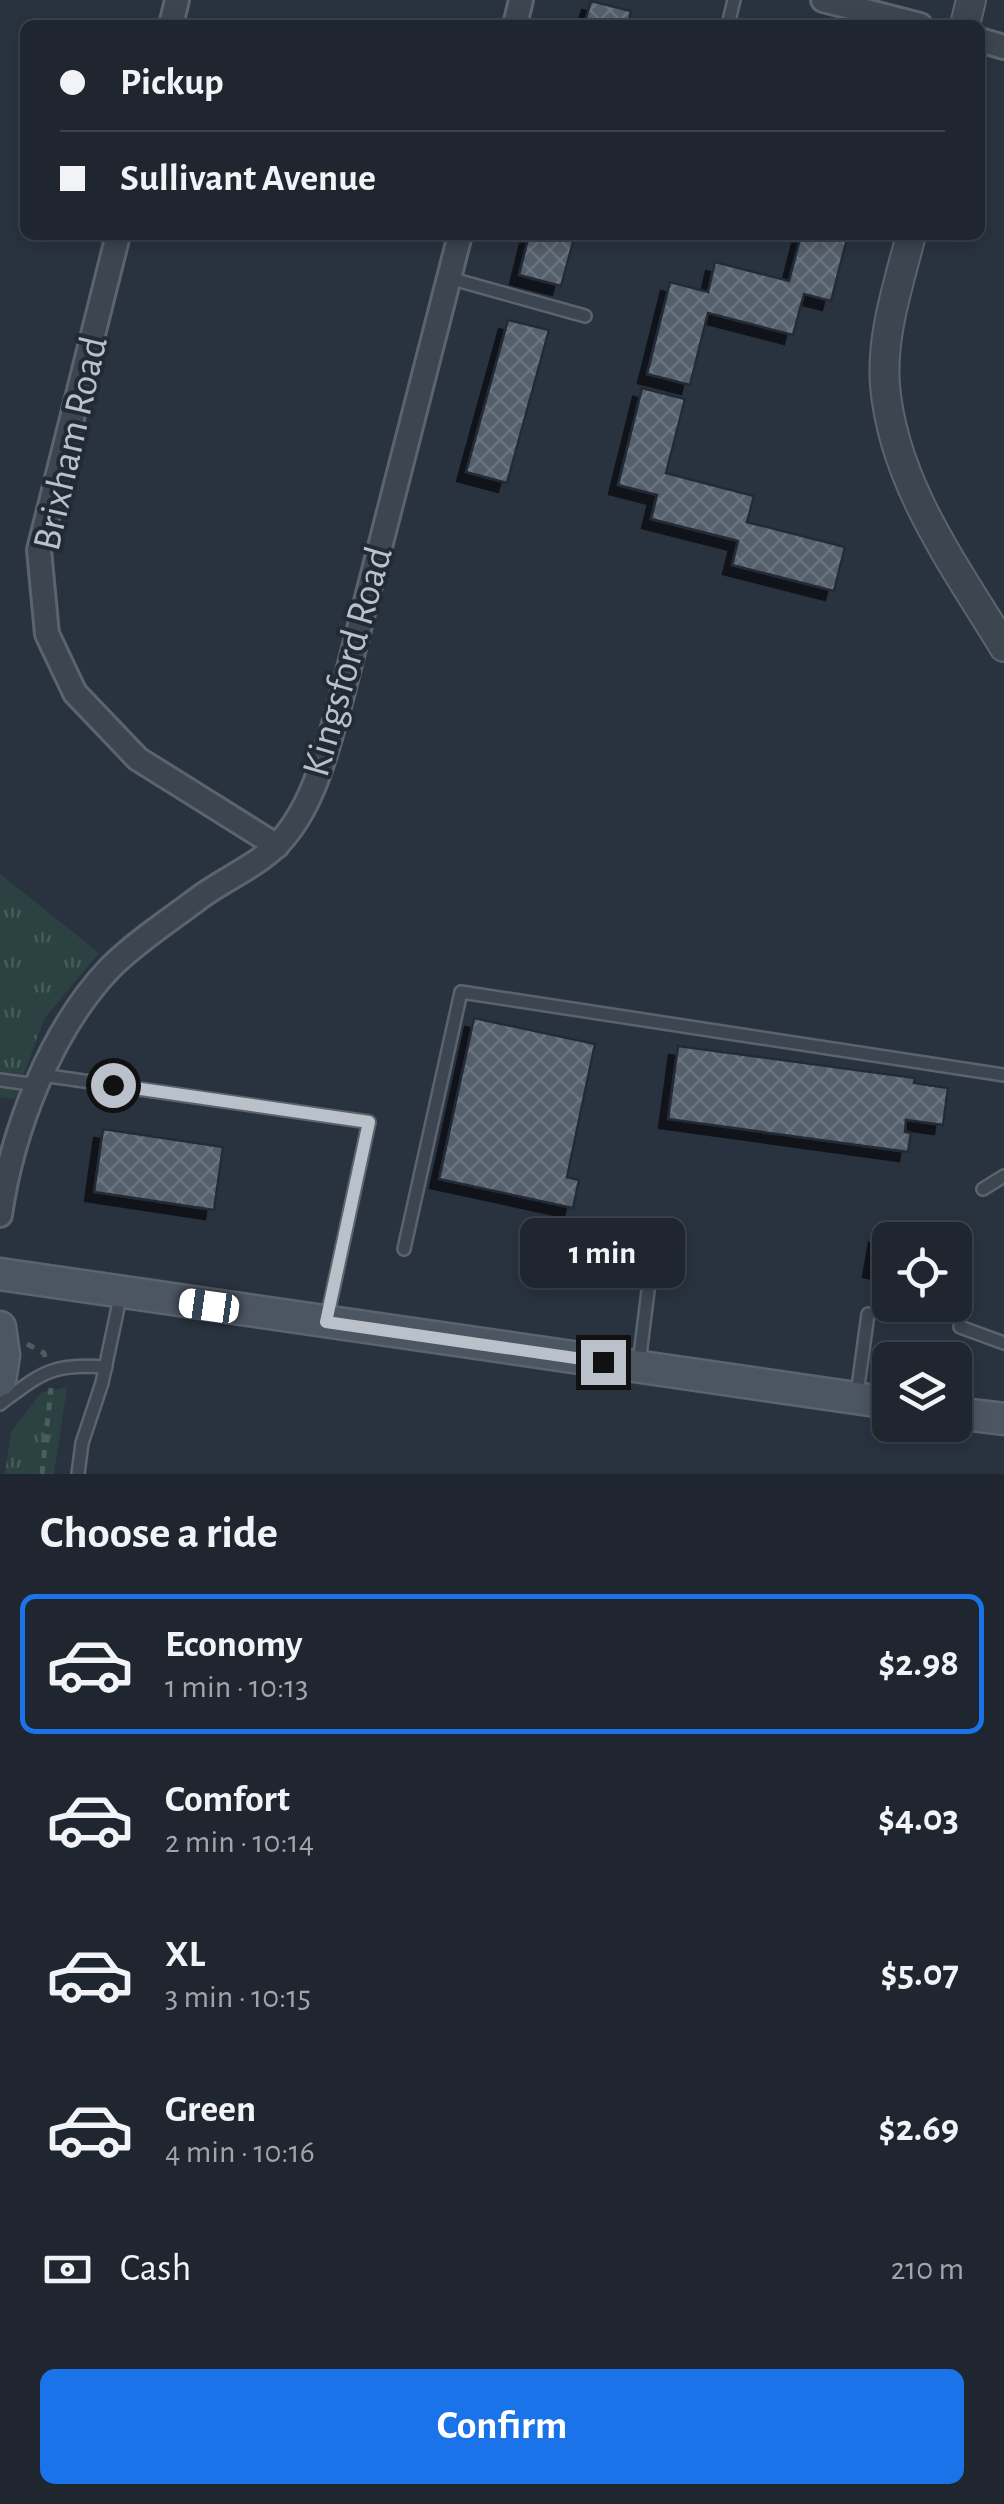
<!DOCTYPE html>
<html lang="en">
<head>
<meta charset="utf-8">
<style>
	:root { --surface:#1f2630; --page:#272e38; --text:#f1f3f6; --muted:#a1a5ab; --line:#3c434c; --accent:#1a73e8 }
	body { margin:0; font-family:"Alegreya Sans",sans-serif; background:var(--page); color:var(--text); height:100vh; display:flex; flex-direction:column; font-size:38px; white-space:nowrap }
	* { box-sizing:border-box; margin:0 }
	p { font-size:32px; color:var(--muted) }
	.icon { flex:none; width:55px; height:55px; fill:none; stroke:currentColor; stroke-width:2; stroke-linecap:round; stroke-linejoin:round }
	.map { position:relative; height:1474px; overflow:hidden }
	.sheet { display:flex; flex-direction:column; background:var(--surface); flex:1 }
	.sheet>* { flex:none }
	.guide { position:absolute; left:20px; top:20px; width:965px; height:220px; border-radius:15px; box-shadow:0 5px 15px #0003,0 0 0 2px var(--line); display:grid; align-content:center; height:220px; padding:0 40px; background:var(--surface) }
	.fabs { position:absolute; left:872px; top:1222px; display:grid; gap:20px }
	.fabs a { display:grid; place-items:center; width:100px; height:100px; border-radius:15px; background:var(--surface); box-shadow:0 5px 15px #0003,0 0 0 2px var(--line); font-size:50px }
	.end { position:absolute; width:45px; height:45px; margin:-22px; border:12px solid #bac1ca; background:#111; box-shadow:0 0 0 5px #111 }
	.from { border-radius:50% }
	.bubble { position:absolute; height:70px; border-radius:15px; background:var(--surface); box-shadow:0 5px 15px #0003,0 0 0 2px var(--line); font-size:32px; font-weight:600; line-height:70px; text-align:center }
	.car { position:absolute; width:30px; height:60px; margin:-30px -15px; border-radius:12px; box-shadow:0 0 8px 2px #0007; background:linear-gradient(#fff 24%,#345 0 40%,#fff 0 76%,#345 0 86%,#fff 0) }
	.guide b { display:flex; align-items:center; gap:35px; height:95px; font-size:38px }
	.guide b+b { border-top:2px solid var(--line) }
	.guide i { width:25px; height:25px; background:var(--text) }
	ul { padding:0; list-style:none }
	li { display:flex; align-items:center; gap:30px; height:140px; margin:0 20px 15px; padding:0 20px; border:5px solid transparent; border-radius:15px }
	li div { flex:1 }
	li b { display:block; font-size:38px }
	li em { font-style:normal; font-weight:600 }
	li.active { border-color:var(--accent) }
	li>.icon { width:90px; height:90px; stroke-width:1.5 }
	h2 { padding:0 40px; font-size:45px; line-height:120px }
	.pay { display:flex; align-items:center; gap:25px; height:110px; padding:0 40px; font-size:38px }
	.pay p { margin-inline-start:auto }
	.primary-button { display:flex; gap:20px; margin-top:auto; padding:20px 40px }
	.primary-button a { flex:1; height:115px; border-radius:15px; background:var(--accent); color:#fff; font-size:40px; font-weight:600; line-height:115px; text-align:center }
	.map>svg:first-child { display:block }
</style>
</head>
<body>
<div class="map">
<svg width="1004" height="1474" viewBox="0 0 1004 1474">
	<defs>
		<pattern id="grass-tufts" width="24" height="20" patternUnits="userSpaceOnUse" patternTransform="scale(2.5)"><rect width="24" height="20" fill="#2c4142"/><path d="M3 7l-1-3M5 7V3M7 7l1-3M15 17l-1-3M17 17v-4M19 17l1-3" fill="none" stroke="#485b5c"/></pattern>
		<pattern id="building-cross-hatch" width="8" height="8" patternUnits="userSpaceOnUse" patternTransform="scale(2.5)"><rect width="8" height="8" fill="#535e6a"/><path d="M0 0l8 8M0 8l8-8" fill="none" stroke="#6a737e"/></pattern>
		<filter id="shadow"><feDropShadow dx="-9" dy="9" stdDeviation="0" flood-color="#0009"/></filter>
	</defs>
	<rect width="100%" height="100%" fill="#293340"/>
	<g fill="url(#grass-tufts)">
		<path d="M0,874L99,953L44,1019L15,1099L0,1097Z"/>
		<path d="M67,1387L54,1474H5L11,1432L41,1393Z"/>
	</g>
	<g fill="url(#building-cross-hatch)" stroke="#242c37" stroke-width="2.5" filter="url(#shadow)">
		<path d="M591,1L631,11L628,25H584Z"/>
		<path d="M529,235H575L561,286L519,275Z"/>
		<path d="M801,235H848L831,301L804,294L793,335L708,313L690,385L647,374L670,282L708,292L715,262L789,281Z"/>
		<path d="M508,320L549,330L507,483L466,472Z"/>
		<path d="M642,388L685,399L666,473L754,496L747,522L845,547L834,591L732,565L738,541L651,519L657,495L618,485Z"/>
		<path d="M474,1018L595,1044L567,1177L579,1180L573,1208L439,1179Z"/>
		<path d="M678,1046L915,1078L914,1083L948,1088L943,1125L906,1120L905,1132L911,1133L908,1152L668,1119Z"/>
		<path d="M103,1129L223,1147L214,1210L94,1192Z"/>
		<path d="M878,1234L911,1240H890V1272L872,1268Z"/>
	</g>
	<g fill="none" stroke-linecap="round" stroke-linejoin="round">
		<defs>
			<g id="service">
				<path d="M728,25L734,0"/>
				<path d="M449,278L585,316"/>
				<path d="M42,1075L369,1122L327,1318"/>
				<path d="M0,1080L37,1085"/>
				<path d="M983,1189L1004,1176"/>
				<path d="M404,1249L461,992L1004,1075"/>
				<path d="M960,1327L1004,1343"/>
				<path d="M639,1363L649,1283"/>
				<path d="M857,1394L868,1314"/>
				<path d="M0,1404C42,1373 51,1363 106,1367"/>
				<path d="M78,1474L82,1443L102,1383L121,1293"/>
			</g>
			<g id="minor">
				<path d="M823,0L920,25"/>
				<path d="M171,25L177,0"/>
				<path d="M515,25L521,0"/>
				<path d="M980,40L1004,47"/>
				<path d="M118,235L39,550L47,634L75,693L138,759L277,846"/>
				<path d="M0,1215C12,1131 51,1029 111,967C135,943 167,922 195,901C220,881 254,868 277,845C314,808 327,748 341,699L460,235"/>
			</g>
			<g id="tertiary">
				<path d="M965,25L971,0"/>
				<path d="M911,235C899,283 881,335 885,385C893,483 955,566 1004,647"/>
			</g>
			<g id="secondary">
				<path d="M0,1274L890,1403"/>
				<path d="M0,1327L4,1355L0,1381"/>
				<path d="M955,1413L1004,1419"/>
			</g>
		</defs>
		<use href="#service" stroke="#5b636d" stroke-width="16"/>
		<use href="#minor" stroke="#5b636d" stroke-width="28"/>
		<use href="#tertiary" stroke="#5b636d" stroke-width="32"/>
		<use href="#secondary" stroke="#5b636d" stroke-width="35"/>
		<g stroke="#4c5d60" stroke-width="5" stroke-dasharray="8 8" stroke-linecap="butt">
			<path d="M27,1344L44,1353L45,1357"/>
			<path d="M42,1474L51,1388"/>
		</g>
		<use href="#service" stroke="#3d4550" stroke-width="11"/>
		<use href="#minor" stroke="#3d4550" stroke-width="22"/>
		<use href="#tertiary" stroke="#3d4550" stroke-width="28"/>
		<use href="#secondary" stroke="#4c5562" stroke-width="30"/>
	</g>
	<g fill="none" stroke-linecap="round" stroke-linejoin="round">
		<path stroke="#bac1ca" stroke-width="12" d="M113,1085L369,1122L326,1322L603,1362"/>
	</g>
	<g text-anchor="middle" stroke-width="8" stroke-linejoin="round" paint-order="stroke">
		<g font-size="40" fill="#bac1ca" stroke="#222a35">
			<text transform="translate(69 443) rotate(-77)" y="14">Brixham Road</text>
			<text transform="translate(346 661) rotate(-74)" y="14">Kingsford Road</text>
		</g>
	</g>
</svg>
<div class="fabs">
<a><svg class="icon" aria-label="locate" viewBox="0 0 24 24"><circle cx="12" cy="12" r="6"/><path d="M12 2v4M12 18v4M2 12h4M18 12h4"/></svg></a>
<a><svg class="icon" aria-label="layers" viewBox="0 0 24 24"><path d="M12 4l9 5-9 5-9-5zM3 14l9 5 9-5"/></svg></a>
</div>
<i class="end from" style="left:113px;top:1085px"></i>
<i class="end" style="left:603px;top:1362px"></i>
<div class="bubble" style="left:520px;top:1218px;width:165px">1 min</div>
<i class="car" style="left:209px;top:1306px;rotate:278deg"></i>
<div class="guide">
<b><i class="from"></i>Pickup</b>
<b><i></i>Sullivant Avenue</b>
</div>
</div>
<section class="sheet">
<h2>Choose a ride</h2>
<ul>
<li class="active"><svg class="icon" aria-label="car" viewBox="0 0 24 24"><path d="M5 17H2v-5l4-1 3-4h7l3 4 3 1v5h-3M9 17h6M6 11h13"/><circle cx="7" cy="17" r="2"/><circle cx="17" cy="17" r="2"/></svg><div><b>Economy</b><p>1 min · 10:13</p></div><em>$2.98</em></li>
<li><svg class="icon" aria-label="car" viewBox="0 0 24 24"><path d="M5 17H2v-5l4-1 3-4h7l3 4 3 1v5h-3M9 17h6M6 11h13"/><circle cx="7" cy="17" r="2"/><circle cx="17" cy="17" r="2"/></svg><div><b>Comfort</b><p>2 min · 10:14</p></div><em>$4.03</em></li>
<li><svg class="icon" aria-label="car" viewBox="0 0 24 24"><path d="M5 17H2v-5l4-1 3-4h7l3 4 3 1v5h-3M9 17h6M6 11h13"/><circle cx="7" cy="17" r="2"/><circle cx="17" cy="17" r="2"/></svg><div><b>XL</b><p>3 min · 10:15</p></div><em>$5.07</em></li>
<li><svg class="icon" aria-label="car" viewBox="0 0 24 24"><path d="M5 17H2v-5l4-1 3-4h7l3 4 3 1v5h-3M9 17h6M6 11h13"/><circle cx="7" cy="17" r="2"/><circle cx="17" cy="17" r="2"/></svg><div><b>Green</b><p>4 min · 10:16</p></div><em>$2.69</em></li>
</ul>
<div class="pay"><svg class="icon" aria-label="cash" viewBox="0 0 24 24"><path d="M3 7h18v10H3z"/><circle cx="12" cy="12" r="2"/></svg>Cash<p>210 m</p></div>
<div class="primary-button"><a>Confirm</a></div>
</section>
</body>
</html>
